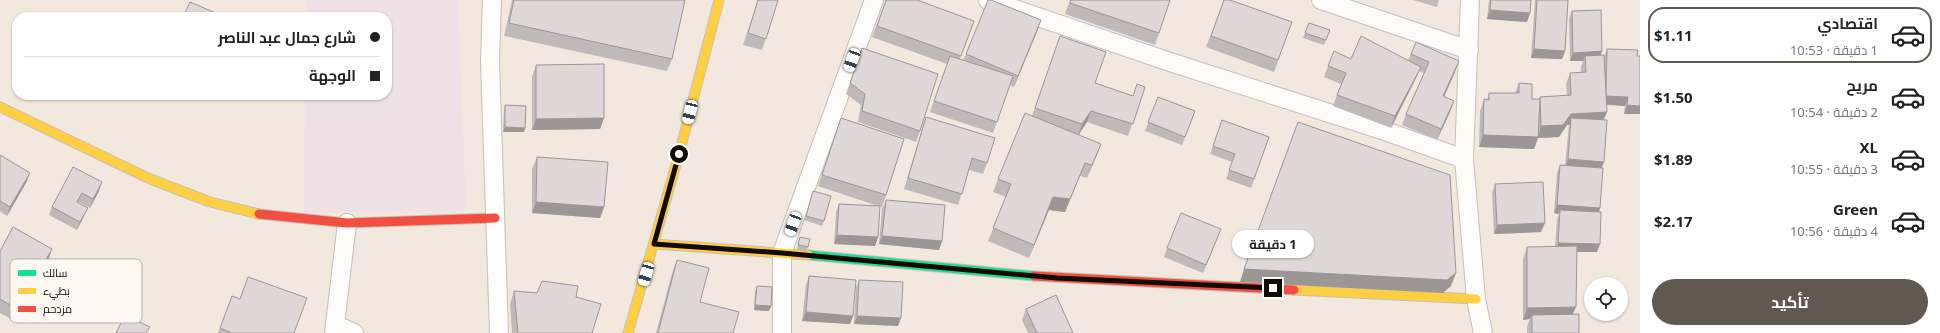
<!DOCTYPE html>
<html lang="ar">
<head>
<meta charset="utf-8">
<style>
	:root { --surface:#fff; --page:#f6f6f6; --text:#222; --muted:#767676; --line:#e0e0e0; --accent:#61584f }
	body { margin:0; font-family:"Noto Sans",Cairo,sans-serif; background:var(--page); color:var(--text); direction:rtl; height:100vh; display:flex; flex-direction:column; font-size:15px; white-space:nowrap }
	* { box-sizing:border-box; margin:0 }
	p { font-size:13px; color:var(--muted) }
	.icon { flex:none; width:22px; height:22px; fill:none; stroke:currentColor; stroke-width:2; stroke-linecap:round; stroke-linejoin:round }
	.map { position:relative; flex:1; overflow:hidden; direction:ltr }
	.sheet { display:flex; flex-direction:column; background:var(--surface); width:300px }
	.sheet>* { flex:none }
	.top-card { position:absolute; left:12px; top:12px; width:380px; height:88px; border-radius:16px; box-shadow:0 1px 3px #0004; direction:rtl; display:grid; align-content:center; height:88px; padding:0 12px; background:var(--surface) }
	.fabs { position:absolute; left:1584px; top:277px; display:grid; gap:8px }
	.fabs a { display:grid; place-items:center; width:44px; height:44px; border-radius:50%; background:var(--surface); box-shadow:0 1px 3px #0004; font-size:20px }
	.end { position:absolute; width:18px; height:18px; margin:-9px; border:5px solid #130a03; background:#fff; box-shadow:0 0 0 2px #fff }
	.from { border-radius:50% }
	.bubble { position:absolute; height:28px; border-radius:14px; background:var(--surface); box-shadow:0 1px 3px #0004; font-size:13px; font-weight:700; line-height:28px; text-align:center; direction:rtl }
	.car { position:absolute; width:12px; height:24px; margin:-12px -6px; border-radius:5px; box-shadow:0 0 3px 1px #0007; background:linear-gradient(#fff 24%,#345 0 40%,#fff 0 76%,#345 0 86%,#fff 0) }
	.top-card b { display:flex; align-items:center; gap:14px; height:38px; font-size:15px }
	.top-card b+b { border-top:1px solid var(--line) }
	.top-card i { width:10px; height:10px; background:var(--text) }
	ul { padding:7px 0 0; list-style:none }
	li { display:flex; align-items:center; gap:12px; height:56px; margin:0 8px 6px; padding:0 4px; border:2px solid transparent; border-radius:16px }
	li div { flex:1 }
	li b { display:block; font-size:15px }
	li em { font-style:normal; font-weight:700 }
	li.current { border-color:var(--accent) }
	li>.icon { width:36px; height:36px; stroke-width:1.5 }
	.primary-button { display:flex; gap:8px; margin-top:auto; padding:8px 12px }
	.primary-button a { flex:1; height:46px; border-radius:24px; background:var(--accent); color:#fff; font-size:16px; font-weight:700; line-height:46px; text-align:center }
	main { display:flex; flex:1; min-height:0 }
	.map>svg:first-child { display:block }
</style>
</head>
<body>
<main>
<section class="sheet">
<ul>
<li class="current"><svg class="icon" aria-label="car" viewBox="0 0 24 24"><path d="M5 17H2v-5l4-1 3-4h7l3 4 3 1v5h-3M9 17h6M6 11h13"/><circle cx="7" cy="17" r="2"/><circle cx="17" cy="17" r="2"/></svg><div><b>اقتصادي</b><p>1 دقيقة · 10:53</p></div><em>$1.11</em></li>
<li><svg class="icon" aria-label="car" viewBox="0 0 24 24"><path d="M5 17H2v-5l4-1 3-4h7l3 4 3 1v5h-3M9 17h6M6 11h13"/><circle cx="7" cy="17" r="2"/><circle cx="17" cy="17" r="2"/></svg><div><b>مريح</b><p>2 دقيقة · 10:54</p></div><em>$1.50</em></li>
<li><svg class="icon" aria-label="car" viewBox="0 0 24 24"><path d="M5 17H2v-5l4-1 3-4h7l3 4 3 1v5h-3M9 17h6M6 11h13"/><circle cx="7" cy="17" r="2"/><circle cx="17" cy="17" r="2"/></svg><div><b>XL</b><p>3 دقيقة · 10:55</p></div><em>$1.89</em></li>
<li><svg class="icon" aria-label="car" viewBox="0 0 24 24"><path d="M5 17H2v-5l4-1 3-4h7l3 4 3 1v5h-3M9 17h6M6 11h13"/><circle cx="7" cy="17" r="2"/><circle cx="17" cy="17" r="2"/></svg><div><b>Green</b><p>4 دقيقة · 10:56</p></div><em>$2.17</em></li>
</ul>
<div class="primary-button"><a>تأكيد</a></div>
</section>
<div class="map">
<svg width="1640" height="333" viewBox="0 0 1640 333">
	<rect width="100%" height="100%" fill="#f3e8dd"/>
	<path fill="#f0e1e6" d="M306,0H458L466,211L304,213L305,95H387V17H306Z"/>
	<g fill="none" stroke-linecap="round" stroke-linejoin="round">
		<defs>
			<g id="street">
				<path d="M492,0L490,62L499,333"/>
				<path d="M988,0L1170,62L1385,131L1464,159"/>
				<path d="M1321,0L1469,50"/>
				<path d="M1470,0L1464,159L1476,299L1483,333"/>
				<path d="M336,325L354,333"/>
				<path d="M334,333L347,223"/>
				<path d="M782,333V253L874,0"/>
			</g>
			<path id="fast" d="M808,255L1034,276"/>
			<g id="slow">
				<path d="M0,107L150,179L210,202L259,214"/>
				<path d="M654,244L808,255"/>
				<path d="M1294,290L1476,299"/>
				<path d="M628,333L679,154L719,0"/>
			</g>
			<g id="jam">
				<path d="M259,214L347,223L495,218"/>
				<path d="M1034,276L1294,290"/>
			</g>
		</defs>
		<use href="#street" stroke="#c9bfb5" stroke-width="20"/>
		<use href="#fast" stroke="#c9bfb5" stroke-width="11"/>
		<use href="#slow" stroke="#c9bfb5" stroke-width="11"/>
		<use href="#jam" stroke="#c9bfb5" stroke-width="11"/>
		<use href="#street" stroke="#fdfcfa" stroke-width="18"/>
		<use href="#fast" stroke="#16e098" stroke-width="9"/>
		<use href="#slow" stroke="#ffcf43" stroke-width="9"/>
		<use href="#jam" stroke="#f24e42" stroke-width="9"/>
	</g>
	<g fill="#c0b9ba">
		<path d="M512,0H685L672,59L667,71L504,36Z"/>
		<path d="M758,0H778L762,50L743,45Z"/>
		<path d="M886,0L974,21L960,59L963,60L966,54L1041,20L1014,87L1010,85L993,133L930,112L947,64L872,37Z"/>
		<path d="M1070,0H1170L1155,45L1065,14Z"/>
		<path d="M1224,0L1292,22L1274,72L1206,47Z"/>
		<path d="M1413,0H1439L1437,7Z"/>
		<path d="M1489,0H1531L1530,13L1527,22L1487,19Z"/>
		<path d="M1535,0H1568L1565,51L1562,59L1531,58Z"/>
		<path d="M1572,11L1601,55L1604,57L1607,49L1637,56L1640,114H1624L1625,106L1606,105L1604,120L1602,168L1597,252H1577L1573,315L1579,333H1527V326L1530,319L1523,320V259L1527,247H1555L1557,219L1559,214L1554,213L1557,173L1560,165H1565L1569,125H1567L1559,137L1538,138L1534,149L1479,147L1480,111L1484,99L1487,100L1489,93H1515L1519,83L1532,99H1539L1540,97L1567,95L1566,84L1570,73H1581V67L1583,61H1570L1569,19Z"/>
		<path d="M1309,23L1330,30L1324,45L1303,38Z"/>
		<path d="M1060,36L1095,83L1133,96L1145,87L1128,136L1087,122L1078,135L1101,144L1096,157L1087,178L1080,176L1065,212L1049,210L1029,258L988,241L1006,197L993,192L998,179L1032,116Z"/>
		<path d="M862,48L920,131L916,142L858,122L861,105L846,94Z"/>
		<path d="M1411,54L1455,72L1444,97L1450,112L1437,140L1402,125L1406,114L1424,73L1419,71L1416,78L1391,128L1333,106L1341,84L1324,77L1328,66L1351,59L1408,60Z"/>
		<path d="M536,65L604,118L600,129L532,130V77Z"/>
		<path d="M1158,97L1195,111L1182,145L1145,131Z"/>
		<path d="M505,105L525,128L524,132H503L504,110Z"/>
		<path d="M926,117L987,163L983,174L969,170L958,205L904,189L922,129Z"/>
		<path d="M841,118L886,195L882,207L880,206L878,237L875,246L834,244L836,212L839,204L878,206L818,186Z"/>
		<path d="M1222,120L1269,137L1251,188L1226,179L1232,162L1210,154Z"/>
		<path d="M0,155L27,181L7,216L0,211Z"/>
		<path d="M537,157L604,207L600,218L532,213V169Z"/>
		<path d="M73,167L99,191L90,208L79,202L78,203L84,216L77,230L49,215L52,207Z"/>
		<path d="M1495,184L1541,232L1494,234L1492,193Z"/>
		<path d="M812,195L824,221L822,226L804,220Z"/>
		<path d="M886,200L942,241L939,250L879,244L882,209Z"/>
		<path d="M800,237L808,247L806,252L797,250Z"/>
		<path d="M1218,238L1203,273L1164,257L1167,248Z"/>
		<path d="M0,251L48,261L13,320L0,313Z"/>
		<path d="M677,260L700,302L733,333H656L672,273Z"/>
		<path d="M809,276L853,316L850,324L802,321L806,285Z"/>
		<path d="M859,280L898,326L854,324L856,288Z"/>
		<path d="M757,286L771,306L769,311L754,310L755,291Z"/>
		<path d="M514,291L576,297L592,333H512L510,304Z"/>
		<path d="M232,296L294,333H218Z"/>
		<path d="M1026,309L1073,333H1028L1022,320Z"/>
	</g>
	<g fill="#9c9697">
		<path d="M1490,10L1530,13L1527,22L1487,19Z"/>
		<path d="M1041,20L1037,32L1014,87L1018,76Z"/>
		<path d="M1534,49L1565,51L1562,59L1531,58Z"/>
		<path d="M1602,51L1599,60L1585,56L1583,61H1570L1573,53Z"/>
		<path d="M1459,61L1455,72L1439,108L1443,96Z"/>
		<path d="M1421,67L1416,78L1391,128L1395,116Z"/>
		<path d="M1605,96L1628,97L1625,106L1602,104Z"/>
		<path d="M1454,101L1450,112L1437,140L1441,129Z"/>
		<path d="M1627,105L1640,106V114H1624Z"/>
		<path d="M1091,111L1087,122L1078,136L1082,124Z"/>
		<path d="M1607,112L1602,123L1571,118L1569,125H1567L1559,137L1538,138L1534,149L1479,147L1483,135L1538,137L1541,126L1571,114Z"/>
		<path d="M604,118L600,129L532,130L536,119Z"/>
		<path d="M505,127L525,128L524,132H503Z"/>
		<path d="M1101,144L1096,157L1087,178L1092,165Z"/>
		<path d="M1568,159L1604,162L1601,170L1565,168Z"/>
		<path d="M1085,163L1065,212L1049,210L1029,258L1053,197Z"/>
		<path d="M30,173L27,181L7,216L10,207Z"/>
		<path d="M102,182L99,191L90,208L93,199Z"/>
		<path d="M536,202L604,207L600,218L532,213Z"/>
		<path d="M1557,205L1600,208L1597,216L1560,210L1558,214L1554,213Z"/>
		<path d="M88,208L77,230L80,222Z"/>
		<path d="M1545,223L1541,232L1494,234L1497,225Z"/>
		<path d="M837,235L878,237L875,246L834,244Z"/>
		<path d="M882,236L942,241L939,250L879,244Z"/>
		<path d="M1558,243L1600,244L1597,252H1555Z"/>
		<path d="M52,249L48,261L13,320L17,309Z"/>
		<path d="M1244,269L1456,273L1451,286L1443,293L1240,282Z"/>
		<path d="M755,305L771,306L769,311L754,310Z"/>
		<path d="M1576,307L1571,318L1532,315L1530,319L1523,320L1527,308Z"/>
		<path d="M806,312L853,316L850,324L802,321Z"/>
		<path d="M857,316L901,318L898,326L854,324Z"/>
	</g>
	<g fill="#dfd7d8" stroke="#9c9697">
		<path d="M514,0H685L672,59L509,23Z"/>
		<path d="M758,0H778L766,39L748,33Z"/>
		<path d="M886,0H917L974,21L961,56L877,26Z"/>
		<path d="M988,0H991L1041,20L1018,76L966,54Z"/>
		<path d="M1071,0H1170L1159,33L1070,3Z"/>
		<path d="M1224,0H1230L1292,22L1278,60L1211,36Z"/>
		<path d="M1491,0H1531L1530,13L1490,10Z"/>
		<path d="M1537,0H1568L1565,51L1534,49Z"/>
		<path d="M190,2L218,14L217,17H183Z"/>
		<path d="M1601,10L1602,51L1573,53L1572,11Z"/>
		<path d="M1309,23L1330,30L1326,40L1305,33Z"/>
		<path d="M1060,36L1106,52L1095,83L1133,96L1137,84L1145,87L1133,124L1091,111L1082,124L1035,108Z"/>
		<path d="M1361,36L1421,67L1395,116L1337,95L1346,73L1328,66L1334,51L1351,59Z"/>
		<path d="M1416,42L1459,61L1443,96L1454,101L1441,129L1406,114L1429,62L1411,54Z"/>
		<path d="M862,48L938,74L920,131L862,111L865,94L850,83Z"/>
		<path d="M1607,49L1638,50L1637,56H1640V106L1627,105L1628,97L1606,96V89Z"/>
		<path d="M1604,55L1607,112L1571,114L1563,125L1541,126L1540,97L1571,95L1570,73L1586,72L1585,56Z"/>
		<path d="M950,56L1013,76L997,122L934,101Z"/>
		<path d="M604,64V118L536,119V65Z"/>
		<path d="M1519,83L1532,84V99H1540L1538,137L1483,135L1484,99L1489,100V93H1519Z"/>
		<path d="M1158,97L1195,111L1185,137L1148,122Z"/>
		<path d="M505,105L526,106L525,128L505,127Z"/>
		<path d="M1025,113L1101,144L1092,165L1085,163L1070,199L1053,197L1034,245L993,228L1011,184L998,179Z"/>
		<path d="M926,117L995,138L987,163L972,158L962,194L908,178Z"/>
		<path d="M841,118L904,139L886,195L822,175Z"/>
		<path d="M1571,118L1607,120L1604,162L1568,159Z"/>
		<path d="M1222,120L1269,137L1254,179L1229,170L1235,154L1213,146Z"/>
		<path d="M1298,122L1450,175L1456,273L1447,280L1244,269Z"/>
		<path d="M0,155L30,173L10,207L0,201Z"/>
		<path d="M537,157L608,162L604,207L536,202Z"/>
		<path d="M1560,165L1603,168L1600,208L1557,205Z"/>
		<path d="M73,167L102,182L93,199L82,193L77,202L88,208L80,222L52,207Z"/>
		<path d="M1543,182L1545,223L1497,225L1495,184Z"/>
		<path d="M813,191L831,196L824,221L806,216Z"/>
		<path d="M886,200L945,205L942,241L882,236Z"/>
		<path d="M839,204L880,206L878,237L837,235Z"/>
		<path d="M1560,210L1601,212L1600,244L1558,243Z"/>
		<path d="M1181,213L1221,229L1206,265L1167,248Z"/>
		<path d="M13,227L52,249L17,309L0,299V251Z"/>
		<path d="M800,237L810,239L808,247L798,245Z"/>
		<path d="M1577,246L1576,307L1527,308V247Z"/>
		<path d="M677,260L709,268L700,302L739,312L733,333H658Z"/>
		<path d="M809,276L856,280L853,316L806,312Z"/>
		<path d="M248,277L307,298L294,333H232L220,328L232,296L240,299Z"/>
		<path d="M859,280L903,282L901,318L857,316Z"/>
		<path d="M542,281L578,286L576,297L601,304L592,333H518L514,291L537,293Z"/>
		<path d="M757,286L772,287L771,306L755,305Z"/>
		<path d="M1056,295L1073,333H1037L1026,309Z"/>
		<path d="M1579,314V333H1532V315Z"/>
		<path d="M125,315L150,327L146,333H116Z"/>
	</g>
	<g fill="none" stroke-linecap="round" stroke-linejoin="round">
		<path stroke="#130a03" stroke-width="5" d="M679,154L654,244L782,253L1057,278L1273,288"/>
	</g>
	<rect x="10" y="259" width="132" height="64" rx="6" fill="#fef8f3" stroke="#b8b1ab" stroke-width="1"/>
	<rect x="18" y="270" width="18" height="6" fill="#16e098"/>
	<rect x="18" y="288" width="18" height="6" fill="#ffcf43"/>
	<rect x="18" y="306" width="18" height="6" fill="#f24e42"/>
	<g font-size="11" fill="#130a03">
		<text x="43" y="277">سالك</text>
		<text x="43" y="295">بطيء</text>
		<text x="43" y="313">مزدحم</text>
	</g>
</svg>
<div class="fabs">
<a><svg class="icon" aria-label="locate" viewBox="0 0 24 24"><circle cx="12" cy="12" r="6"/><path d="M12 2v4M12 18v4M2 12h4M18 12h4"/></svg></a>
</div>
<i class="end from" style="left:679px;top:154px"></i>
<i class="end" style="left:1273px;top:288px"></i>
<div class="bubble" style="left:1232px;top:230px;width:82px">1 دقيقة</div>
<i class="car" style="left:852px;top:60px;rotate:200deg"></i>
<i class="car" style="left:690px;top:112px;rotate:194deg"></i>
<i class="car" style="left:793px;top:224px;rotate:200deg"></i>
<i class="car" style="left:646px;top:274px;rotate:196deg"></i>
<div class="top-card">
<b><i class="from"></i>شارع جمال عبد الناصر</b>
<b><i></i>الوجهة</b>
</div>
</div>
</main>
</body>
</html>
